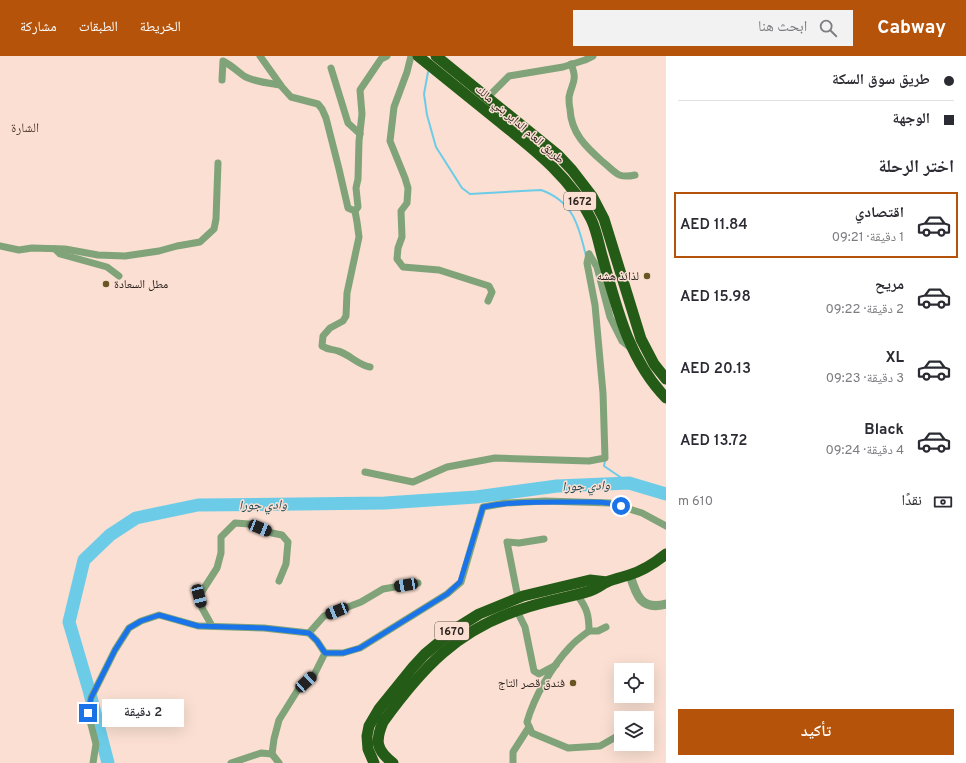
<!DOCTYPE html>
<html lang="ar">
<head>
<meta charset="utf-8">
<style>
	:root { --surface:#fff; --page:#f2f2f3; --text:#2b2b33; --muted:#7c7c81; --line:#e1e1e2; --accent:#b45309 }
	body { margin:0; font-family:Overpass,"Noto Naskh Arabic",sans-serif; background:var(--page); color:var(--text); direction:rtl; height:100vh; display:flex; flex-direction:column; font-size:15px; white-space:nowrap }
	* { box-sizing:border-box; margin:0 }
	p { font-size:13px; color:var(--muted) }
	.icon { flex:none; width:22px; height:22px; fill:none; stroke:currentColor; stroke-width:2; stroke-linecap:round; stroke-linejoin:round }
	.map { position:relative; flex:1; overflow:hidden; direction:ltr }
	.details { display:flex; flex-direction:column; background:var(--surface); width:300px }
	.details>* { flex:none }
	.hud { display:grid; align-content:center; height:88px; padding:0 12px; background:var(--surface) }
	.fabs { position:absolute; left:614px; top:607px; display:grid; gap:8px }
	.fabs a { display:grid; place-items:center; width:40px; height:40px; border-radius:0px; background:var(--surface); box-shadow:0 4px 16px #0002; font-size:20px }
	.end { position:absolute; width:18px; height:18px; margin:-9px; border:5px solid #1a73e8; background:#fff; box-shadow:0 0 0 2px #fff }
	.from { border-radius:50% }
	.bubble { position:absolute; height:28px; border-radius:0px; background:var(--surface); box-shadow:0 4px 16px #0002; font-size:13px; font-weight:600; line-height:28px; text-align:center; direction:rtl }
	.car { position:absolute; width:12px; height:24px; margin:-12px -6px; border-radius:5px; box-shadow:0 0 3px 1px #0007; background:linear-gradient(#222 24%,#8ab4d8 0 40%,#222 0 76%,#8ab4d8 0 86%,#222 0) }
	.hud b { display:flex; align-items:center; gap:14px; height:38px; font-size:15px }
	.hud b+b { border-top:1px solid var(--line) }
	.hud i { width:10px; height:10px; background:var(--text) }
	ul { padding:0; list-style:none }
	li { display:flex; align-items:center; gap:12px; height:66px; margin:0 8px 6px; padding:0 4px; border:2px solid transparent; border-radius:0px }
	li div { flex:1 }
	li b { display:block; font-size:15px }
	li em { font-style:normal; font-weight:600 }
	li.selected { border-color:var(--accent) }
	li>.icon { width:36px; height:36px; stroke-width:1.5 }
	h2 { padding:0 12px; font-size:18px; line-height:48px }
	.pay { display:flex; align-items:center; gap:10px; height:44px; padding:0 12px; font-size:15px }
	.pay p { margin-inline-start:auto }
	.primary-button { display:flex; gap:8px; margin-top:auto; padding:8px 12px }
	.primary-button a { flex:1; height:46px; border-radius:0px; background:var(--accent); color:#fff; font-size:16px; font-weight:600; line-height:46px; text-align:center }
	header { display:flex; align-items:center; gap:24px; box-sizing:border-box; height:56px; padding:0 20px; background:var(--accent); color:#fff }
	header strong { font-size:19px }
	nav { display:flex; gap:22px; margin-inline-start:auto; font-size:14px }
	.search { width:280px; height:36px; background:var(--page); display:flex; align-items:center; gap:10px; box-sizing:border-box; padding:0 14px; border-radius:0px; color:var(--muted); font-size:15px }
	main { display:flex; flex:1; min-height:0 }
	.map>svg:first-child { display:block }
</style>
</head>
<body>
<header>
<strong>Cabway</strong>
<div class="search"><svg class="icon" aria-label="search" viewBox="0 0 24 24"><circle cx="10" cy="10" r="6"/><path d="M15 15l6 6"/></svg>ابحث هنا</div>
<nav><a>الخريطة</a><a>الطبقات</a><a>مشاركة</a></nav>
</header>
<main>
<section class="details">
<div class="hud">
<b><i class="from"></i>طريق سوق السكة</b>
<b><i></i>الوجهة</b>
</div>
<h2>اختر الرحلة</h2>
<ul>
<li class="selected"><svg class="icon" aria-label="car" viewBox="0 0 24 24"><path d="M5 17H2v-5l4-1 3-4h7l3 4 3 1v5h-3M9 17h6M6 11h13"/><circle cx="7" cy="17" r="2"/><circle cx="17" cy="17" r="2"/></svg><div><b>اقتصادي</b><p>1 دقيقة · 09:21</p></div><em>AED 11.84</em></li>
<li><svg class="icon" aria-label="car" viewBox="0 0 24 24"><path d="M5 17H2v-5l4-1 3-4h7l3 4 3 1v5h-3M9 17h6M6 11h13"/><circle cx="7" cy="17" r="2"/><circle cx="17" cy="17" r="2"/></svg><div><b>مريح</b><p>2 دقيقة · 09:22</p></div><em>AED 15.98</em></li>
<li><svg class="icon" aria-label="car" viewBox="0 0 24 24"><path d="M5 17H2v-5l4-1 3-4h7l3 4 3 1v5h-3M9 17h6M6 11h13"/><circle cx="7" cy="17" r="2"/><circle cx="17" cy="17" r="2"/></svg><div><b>XL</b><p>3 دقيقة · 09:23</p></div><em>AED 20.13</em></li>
<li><svg class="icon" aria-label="car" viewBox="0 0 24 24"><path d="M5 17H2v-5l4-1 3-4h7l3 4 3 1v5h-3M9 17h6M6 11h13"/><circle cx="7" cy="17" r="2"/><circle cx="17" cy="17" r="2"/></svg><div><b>Black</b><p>4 دقيقة · 09:24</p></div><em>AED 13.72</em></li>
</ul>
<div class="pay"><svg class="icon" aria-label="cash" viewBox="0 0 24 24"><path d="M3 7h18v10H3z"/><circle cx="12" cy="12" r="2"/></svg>نقدًا<p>610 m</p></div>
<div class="primary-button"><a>تأكيد</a></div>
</section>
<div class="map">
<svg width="666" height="707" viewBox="0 0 666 707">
	<rect width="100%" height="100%" fill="#fadfd2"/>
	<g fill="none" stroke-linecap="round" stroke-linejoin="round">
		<g stroke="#6ccce8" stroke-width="2">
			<path d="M428,16L424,38L427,59L436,91L462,132L470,138L541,134C573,145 579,170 586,200"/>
			<path d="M605,405L604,410L629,427"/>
		</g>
		<path stroke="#6ccce8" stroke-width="13" d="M108,707L89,634L69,566L84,504L110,479L136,462L198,449L385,447L476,441L557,430L629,427L666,438"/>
		<g stroke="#80a379" stroke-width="7">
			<path d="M260,0L282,31L291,41L318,48L322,53L326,62L339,113L348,152L355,155L358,151L356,132L358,123L359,85L362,58L360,34L381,3L387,0"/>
			<path d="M411,0L407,16L394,51L390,85L405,122L408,132L407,147L401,155L402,181L398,192L397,203L403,211L439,214L489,230L492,236L488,245"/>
			<path d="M571,8C578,25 572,26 569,41C569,45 569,49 570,53C571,77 586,91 603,106C616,116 617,123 635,119"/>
			<path d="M331,12L348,67L360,78"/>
			<path d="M222,24L223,5C231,9 237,15 244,20C254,26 269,27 280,29"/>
			<path d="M487,42L509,20L563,11L585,4L593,0"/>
			<path d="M355,155L357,166L359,181L347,237L346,260L343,265L330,272L323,280L322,290C328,294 332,293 338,295C349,298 358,309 370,311"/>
			<path d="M0,190L19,194L32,192L65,193L98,199L125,200L159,195L177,190L200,186L214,173L216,163L218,107"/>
			<path d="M55,193L60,198L107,211L119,220"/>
			<path d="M589,198L597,211L610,261L622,285L632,293"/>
			<path d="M365,416L413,426L447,411L495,402L589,405L605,402L603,337L595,249L587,207L589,198"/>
			<path d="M577,539C587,552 589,559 589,575C582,580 575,585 570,591C552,610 534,641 527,666L532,677L568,692L600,690L621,678"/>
			<path d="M518,542L507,486L519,487L544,483"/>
			<path d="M517,555L525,571L534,615L539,618L556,609"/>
			<path d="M212,570L202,552L199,540L217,512L221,497V481L235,467L249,468L272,477L282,479L288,486L286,508L279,525"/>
			<path d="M589,575H598L606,571"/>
			<path d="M309,577L324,560L361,546L383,533L418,527"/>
			<path d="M325,597H343L360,592L447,538L461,526L483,451L506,447L545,445L610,447L642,457L666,470"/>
			<path d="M619,665L621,667"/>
			<path d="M93,707L96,688L88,657L91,642L115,594L129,572L141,565L159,559L198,570L264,572L309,577L317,585L325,597"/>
			<path d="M231,707L261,697L272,698"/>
			<path d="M279,707L272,698L274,683L279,664L299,632L314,619L325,597"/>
			<path d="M513,707V696L529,671"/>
		</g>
		<path stroke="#80a379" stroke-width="9" d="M630,519C636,539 641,555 666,548"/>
		<g stroke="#245c17" stroke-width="11">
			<path d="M418,0C444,21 470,42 496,63C531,91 571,121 591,163C597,175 599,190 603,203C617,253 629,304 666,342"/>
			<path d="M436,0L558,99L572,114L592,140L604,163L641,283L654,308L666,323"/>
			<path d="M374,707L368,693L367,680L369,670L379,653L413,611L425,598L455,573L479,558L523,540L590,524L607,526"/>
			<path d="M393,707C376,694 375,685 383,666C422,612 457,574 522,553C544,545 567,542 590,535C597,533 602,528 609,525C615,523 622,521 629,519C642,515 655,507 666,498"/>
		</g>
	</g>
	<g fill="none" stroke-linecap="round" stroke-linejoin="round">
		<path stroke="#1a73e8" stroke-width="5" d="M88,657L91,642L115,594L129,572L141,565L159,559L198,570L264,572L309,577L317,585L325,597H343L360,592L447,538L460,526L483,451C514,445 544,446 575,446C591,446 606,445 621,450"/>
	</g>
	<g fill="#685523" stroke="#fadfd2" stroke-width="1.5">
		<circle cx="647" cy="220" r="4"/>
		<circle cx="106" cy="228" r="4"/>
		<circle cx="573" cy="627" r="4"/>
	</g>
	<g text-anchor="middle" stroke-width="3" stroke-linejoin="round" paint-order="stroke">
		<g fill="#fadfd2" stroke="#6a5b55" stroke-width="1">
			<rect x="564" y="136" width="32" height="18" rx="3"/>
			<rect x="435" y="566" width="34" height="18" rx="3"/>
		</g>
		<g font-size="11" font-weight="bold" fill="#2d231f">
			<text x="580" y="149">1672</text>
			<text x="452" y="579">1670</text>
		</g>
		<g font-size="12" fill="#2d231f" stroke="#fadfd2">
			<text transform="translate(520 68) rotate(41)" y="4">طريق العام الداير بني مالك</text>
		</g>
		<g font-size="12" fill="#2d231f" stroke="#fadfd2" text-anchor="end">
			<text x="639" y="224">لذائذ هشه</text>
			<text x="114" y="232" text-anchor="start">مطل السعادة</text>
			<text x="565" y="631">فندق قصر التاج</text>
		</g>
		<g font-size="13" fill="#533d33" stroke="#fadfd2">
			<text x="25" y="76">الشارة</text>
		</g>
		<g font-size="13" font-style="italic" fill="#18434f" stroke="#fadfd2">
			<text transform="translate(586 429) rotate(-2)" y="5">وادي جورا</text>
			<text transform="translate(263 448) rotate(-1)" y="5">وادي جورا</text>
		</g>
	</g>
</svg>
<div class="fabs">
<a><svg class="icon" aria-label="locate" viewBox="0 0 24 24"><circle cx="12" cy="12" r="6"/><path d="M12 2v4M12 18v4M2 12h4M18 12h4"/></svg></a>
<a><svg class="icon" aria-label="layers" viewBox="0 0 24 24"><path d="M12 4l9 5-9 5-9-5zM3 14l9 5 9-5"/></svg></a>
</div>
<i class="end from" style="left:621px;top:450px"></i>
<i class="end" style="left:88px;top:657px"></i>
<div class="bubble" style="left:102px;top:643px;width:82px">2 دقيقة</div>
<i class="car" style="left:260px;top:472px;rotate:112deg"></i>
<i class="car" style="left:406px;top:529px;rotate:260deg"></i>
<i class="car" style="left:199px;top:540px;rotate:165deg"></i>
<i class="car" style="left:337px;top:555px;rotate:248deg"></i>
<i class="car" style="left:306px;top:626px;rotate:47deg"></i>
</div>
</main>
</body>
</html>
